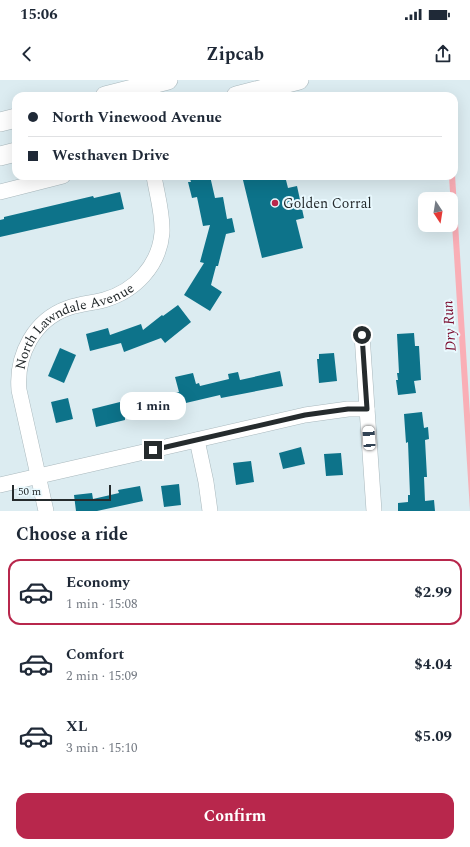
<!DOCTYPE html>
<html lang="en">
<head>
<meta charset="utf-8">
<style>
	:root { --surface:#fff; --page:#f2f2f3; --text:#1f2937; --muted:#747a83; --line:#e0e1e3; --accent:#b8274c }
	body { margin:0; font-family:Spectral,serif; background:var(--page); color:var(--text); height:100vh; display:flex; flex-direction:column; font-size:15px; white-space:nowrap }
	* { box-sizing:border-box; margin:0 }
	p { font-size:13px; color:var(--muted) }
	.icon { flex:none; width:22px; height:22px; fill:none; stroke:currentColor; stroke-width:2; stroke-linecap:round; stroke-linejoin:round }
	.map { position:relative; height:431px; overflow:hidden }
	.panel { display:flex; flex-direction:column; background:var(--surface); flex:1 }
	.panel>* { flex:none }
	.guide { position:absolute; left:12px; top:12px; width:446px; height:88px; border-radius:12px; box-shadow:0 4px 16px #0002; display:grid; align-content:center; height:88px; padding:0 16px; background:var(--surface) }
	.needle { width:26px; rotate:168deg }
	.buttons { position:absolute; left:418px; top:112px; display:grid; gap:8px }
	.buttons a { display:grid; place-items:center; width:40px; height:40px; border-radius:8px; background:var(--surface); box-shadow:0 4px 16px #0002; font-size:20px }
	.scale { position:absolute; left:12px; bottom:10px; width:99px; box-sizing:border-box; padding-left:4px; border:2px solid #252b2d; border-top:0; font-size:11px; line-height:14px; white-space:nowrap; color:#252b2d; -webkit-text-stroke:3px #e9f9fe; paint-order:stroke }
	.end { position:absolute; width:18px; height:18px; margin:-9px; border:5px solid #252b2d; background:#fff; box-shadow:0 0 0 2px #fff }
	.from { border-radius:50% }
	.bubble { position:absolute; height:28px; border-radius:12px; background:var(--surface); box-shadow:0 4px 16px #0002; font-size:13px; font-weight:700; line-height:28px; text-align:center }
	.car { position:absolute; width:12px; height:24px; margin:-12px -6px; border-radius:5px; box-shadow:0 0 3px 1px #0007; background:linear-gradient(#fff 24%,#345 0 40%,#fff 0 76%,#345 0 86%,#fff 0) }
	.guide b { display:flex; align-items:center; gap:14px; height:38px; font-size:15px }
	.guide b+b { border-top:1px solid var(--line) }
	.guide i { width:10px; height:10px; background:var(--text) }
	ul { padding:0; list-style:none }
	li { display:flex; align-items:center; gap:12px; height:66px; margin:0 8px 6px; padding:0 8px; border:2px solid transparent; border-radius:12px }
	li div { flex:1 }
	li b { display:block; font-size:15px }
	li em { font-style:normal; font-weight:700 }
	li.selected { border-color:var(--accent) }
	li>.icon { width:36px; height:36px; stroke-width:1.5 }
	h2 { padding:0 16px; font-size:18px; line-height:48px }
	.action { display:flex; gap:8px; margin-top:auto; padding:8px 16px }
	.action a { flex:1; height:46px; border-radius:12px; background:var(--accent); color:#fff; font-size:16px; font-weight:700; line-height:46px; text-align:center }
	.status { display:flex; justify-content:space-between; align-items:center; height:28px; padding:0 20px; background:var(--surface); direction:ltr }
	.status svg { height:11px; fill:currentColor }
	header { display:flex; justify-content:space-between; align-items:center; height:52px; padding:0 16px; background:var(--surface); font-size:18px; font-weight:700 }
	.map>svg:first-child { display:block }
</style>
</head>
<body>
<div class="status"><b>15:06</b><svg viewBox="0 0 49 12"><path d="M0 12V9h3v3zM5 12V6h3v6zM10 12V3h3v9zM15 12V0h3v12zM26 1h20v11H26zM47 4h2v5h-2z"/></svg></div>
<header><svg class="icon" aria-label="back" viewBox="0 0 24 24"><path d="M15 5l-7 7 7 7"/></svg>Zipcab<svg class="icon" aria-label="share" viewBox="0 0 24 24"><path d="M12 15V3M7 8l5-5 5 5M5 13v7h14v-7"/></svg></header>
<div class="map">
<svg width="470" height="431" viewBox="0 0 470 431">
	<rect width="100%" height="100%" fill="#dcecf1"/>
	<path fill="#faaeb6" d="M454,79L470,335V431L449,96H454Z"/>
	<g fill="#0d738a">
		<path d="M189,96H210L215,118L223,117L227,139L232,138L235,152L226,154L218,186H216L211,205L222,212L210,231L184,215L204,183L200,182L210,145L203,146L197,117L192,118L188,102H191Z"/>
		<path d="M242,96H285L288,108L297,106L304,138L296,140L303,168L262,178Z"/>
		<path d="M120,112L124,129L0,157V140L4,139V137L93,116L94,118Z"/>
		<path d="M178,225L191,242L165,263L161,258L124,272L121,263L90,271L86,254L108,248L110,255L141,244L143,250L162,235L163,236Z"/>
		<path d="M414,253L415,266H419L421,300L414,301L416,313L398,315L396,300H398L397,293H399L397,254Z"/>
		<path d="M60,268L76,275L64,303L48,296Z"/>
		<path d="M334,273L337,301L319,303L317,279H319V274Z"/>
		<path d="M280,291L283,306L221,318L220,315L173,326V328L125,338V340L96,347L92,329L120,322L121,324L179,312L175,297L193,293L196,304L199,303L200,306L229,299L228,294L238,292L240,300Z"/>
		<path d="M68,318L73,339L56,343L51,322Z"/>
		<path d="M422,332L424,348L428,347L429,359L425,360L427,397H424L425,421L434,420L435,431H398V423L408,422V415H410L408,362L406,363L404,334Z"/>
		<path d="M301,367L305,384L283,389L279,373Z"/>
		<path d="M341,373L343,395L326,396L324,374Z"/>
		<path d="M251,381L254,402L236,405L233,383Z"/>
		<path d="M179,404L181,425L164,427L161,406Z"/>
		<path d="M140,406L143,421L97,431H76L74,415L92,413L93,419L119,413L118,410Z"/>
	</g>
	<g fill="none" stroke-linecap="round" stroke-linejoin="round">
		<defs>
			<g id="minor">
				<path d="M0,112L63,96"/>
				<path d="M362,255L374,431"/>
				<path d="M197,360L206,402L210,431"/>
				<path d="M0,405L305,335L348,329H367"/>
				<path id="s1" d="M46,431L19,310C16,275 34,240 68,228C80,224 92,223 104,220C135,211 159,186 162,153C163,134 157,115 154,96"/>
			</g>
			<g id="major">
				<path d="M105,16L168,0"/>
				<path d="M236,16L299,0"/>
				<path d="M0,42L16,38"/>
				<path d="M0,76L16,72"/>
			</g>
		</defs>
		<use href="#minor" stroke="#a9b8bd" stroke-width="16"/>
		<use href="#major" stroke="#a9b8bd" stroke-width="20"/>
		<use href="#minor" stroke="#fff" stroke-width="15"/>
		<use href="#major" stroke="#fff" stroke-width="19"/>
	</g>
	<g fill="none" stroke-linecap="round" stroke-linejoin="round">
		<path stroke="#252b2d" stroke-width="5" d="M153,370L305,335L348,329H367L362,255"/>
	</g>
	<circle fill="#b8274c" stroke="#e9f9fe" stroke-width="1.5" cx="275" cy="123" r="4"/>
	<g text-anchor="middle" stroke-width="4" stroke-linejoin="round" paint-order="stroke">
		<g font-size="14" fill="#252b2d" stroke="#e9f9fe" text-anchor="start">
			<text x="283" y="128">Golden Corral</text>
		</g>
		<g font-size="14" fill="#252b2d" stroke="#e9f9fe">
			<text dy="5" stroke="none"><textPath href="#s1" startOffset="220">North Lawndale Avenue</textPath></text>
		</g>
		<g font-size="15" font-style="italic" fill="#7b0c2e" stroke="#e9f9fe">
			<text transform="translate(449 246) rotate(-94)" y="5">Dry Run</text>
		</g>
	</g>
</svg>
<div class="buttons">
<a><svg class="needle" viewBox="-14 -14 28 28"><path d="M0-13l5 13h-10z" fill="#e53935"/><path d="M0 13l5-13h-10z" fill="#747a83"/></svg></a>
</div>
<div class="scale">50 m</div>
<i class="end from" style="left:362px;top:255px"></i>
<i class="end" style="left:153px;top:370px"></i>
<div class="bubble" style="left:120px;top:312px;width:66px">1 min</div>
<i class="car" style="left:369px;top:358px;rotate:356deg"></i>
<div class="guide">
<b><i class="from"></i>North Vinewood Avenue</b>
<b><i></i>Westhaven Drive</b>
</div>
</div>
<section class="panel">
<h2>Choose a ride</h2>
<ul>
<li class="selected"><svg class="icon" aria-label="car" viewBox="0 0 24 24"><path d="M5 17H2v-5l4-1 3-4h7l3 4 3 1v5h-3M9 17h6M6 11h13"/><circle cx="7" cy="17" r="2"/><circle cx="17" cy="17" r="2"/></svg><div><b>Economy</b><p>1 min · 15:08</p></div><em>$2.99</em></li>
<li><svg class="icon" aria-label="car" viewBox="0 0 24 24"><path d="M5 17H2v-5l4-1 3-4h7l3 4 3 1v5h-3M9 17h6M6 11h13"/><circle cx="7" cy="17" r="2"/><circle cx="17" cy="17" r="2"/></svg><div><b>Comfort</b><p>2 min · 15:09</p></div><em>$4.04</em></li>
<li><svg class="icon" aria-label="car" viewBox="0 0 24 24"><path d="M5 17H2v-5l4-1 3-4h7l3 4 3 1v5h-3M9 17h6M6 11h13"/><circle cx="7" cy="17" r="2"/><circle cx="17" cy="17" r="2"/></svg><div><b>XL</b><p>3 min · 15:10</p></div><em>$5.09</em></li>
</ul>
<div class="action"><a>Confirm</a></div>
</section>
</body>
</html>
